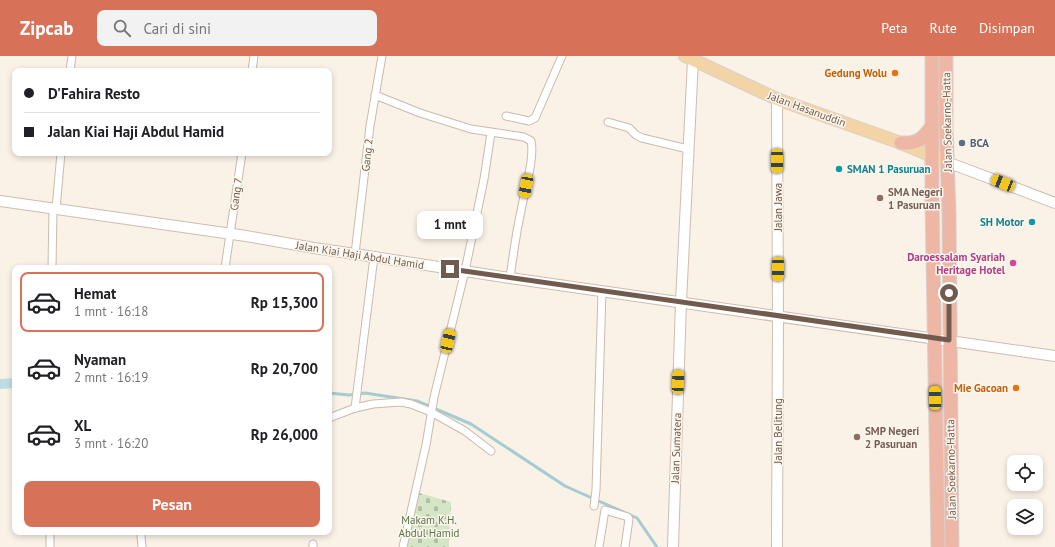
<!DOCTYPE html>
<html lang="id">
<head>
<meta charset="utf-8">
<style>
	:root { --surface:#fff; --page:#f2f2f2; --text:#202124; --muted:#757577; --line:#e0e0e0; --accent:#d77259 }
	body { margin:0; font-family:"PT Sans",sans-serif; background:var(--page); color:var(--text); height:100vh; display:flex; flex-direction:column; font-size:15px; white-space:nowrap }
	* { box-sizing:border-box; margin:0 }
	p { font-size:13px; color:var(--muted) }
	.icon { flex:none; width:22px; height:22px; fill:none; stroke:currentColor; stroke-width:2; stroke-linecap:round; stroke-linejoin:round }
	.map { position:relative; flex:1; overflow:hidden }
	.sheet { position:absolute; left:12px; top:209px; width:320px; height:270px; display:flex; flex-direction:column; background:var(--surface); border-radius:8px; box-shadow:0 2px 6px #0003 }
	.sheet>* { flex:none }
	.top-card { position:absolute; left:12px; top:12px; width:320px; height:88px; border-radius:8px; box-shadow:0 2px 6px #0003; display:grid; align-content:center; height:88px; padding:0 12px; background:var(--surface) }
	.buttons { position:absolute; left:1007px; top:399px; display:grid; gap:8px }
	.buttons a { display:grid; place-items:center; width:36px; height:36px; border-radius:8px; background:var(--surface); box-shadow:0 2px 6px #0003; font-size:20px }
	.end { position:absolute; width:18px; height:18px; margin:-9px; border:5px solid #715a4e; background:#fff; box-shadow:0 0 0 2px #fff }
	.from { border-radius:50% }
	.bubble { position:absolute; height:28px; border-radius:8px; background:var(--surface); box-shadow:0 2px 6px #0003; font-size:13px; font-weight:600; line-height:28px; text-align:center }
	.car { position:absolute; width:12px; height:24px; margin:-12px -6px; border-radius:5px; box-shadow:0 0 3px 1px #0007; background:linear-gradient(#f5c518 24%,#345 0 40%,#f5c518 0 76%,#345 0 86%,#f5c518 0) }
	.top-card b { display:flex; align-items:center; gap:14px; height:38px; font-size:15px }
	.top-card b+b { border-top:1px solid var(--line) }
	.top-card i { width:10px; height:10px; background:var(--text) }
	ul { padding:7px 0 0; list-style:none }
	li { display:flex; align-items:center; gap:12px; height:60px; margin:0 8px 6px; padding:0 4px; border:2px solid transparent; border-radius:8px }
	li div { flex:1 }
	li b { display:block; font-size:15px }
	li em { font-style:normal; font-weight:600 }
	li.on { border-color:var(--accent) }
	li>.icon { width:36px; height:36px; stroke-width:1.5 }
	.cta { display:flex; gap:8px; margin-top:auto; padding:8px 12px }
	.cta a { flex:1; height:46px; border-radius:8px; background:var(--accent); color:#fff; font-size:16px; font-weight:600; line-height:46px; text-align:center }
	header { display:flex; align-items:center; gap:24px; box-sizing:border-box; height:56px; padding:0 20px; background:var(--accent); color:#fff }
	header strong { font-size:19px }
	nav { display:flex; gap:22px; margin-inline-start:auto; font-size:14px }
	.search { width:280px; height:36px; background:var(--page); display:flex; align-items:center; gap:10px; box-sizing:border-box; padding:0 14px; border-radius:8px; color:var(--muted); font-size:15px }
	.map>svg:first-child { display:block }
</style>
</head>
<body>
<header>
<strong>Zipcab</strong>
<div class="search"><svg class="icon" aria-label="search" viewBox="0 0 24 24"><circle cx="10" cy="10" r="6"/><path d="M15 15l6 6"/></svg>Cari di sini</div>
<nav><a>Peta</a><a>Rute</a><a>Disimpan</a></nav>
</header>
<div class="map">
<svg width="1055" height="491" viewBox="0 0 1055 491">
	<defs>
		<pattern id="cemetery-stones" width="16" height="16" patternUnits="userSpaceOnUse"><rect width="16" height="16" fill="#d5e6c7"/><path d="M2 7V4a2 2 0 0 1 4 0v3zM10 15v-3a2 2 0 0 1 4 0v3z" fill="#b1bda4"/></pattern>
	</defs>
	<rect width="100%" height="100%" fill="#faf2e7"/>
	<path fill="url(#cemetery-stones)" d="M416,436L451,446L449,491H403Z"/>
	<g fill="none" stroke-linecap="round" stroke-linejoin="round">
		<path stroke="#a5ccd2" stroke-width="3" d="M329,337L349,339L365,337L417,345L471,368L565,430L637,462L657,491"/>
		<path stroke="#bedde2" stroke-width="10" d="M0,328L15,327"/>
		<defs>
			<g id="street">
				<path d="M70,15L72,0"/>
				<path d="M252,15L254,0"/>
				<path d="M375,39L420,57L471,73L524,81L531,85C535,103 524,136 521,155C516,177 513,200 510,222"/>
				<path d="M506,60L529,65L535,62L562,0"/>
				<path d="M608,66L629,72L636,79L642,82L688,93"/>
				<path d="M56,153L61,97"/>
				<path d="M355,198L370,70L382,0"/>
				<path d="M52,212L53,153"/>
				<path d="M225,212L242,97"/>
				<path d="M355,352L374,201"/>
				<path d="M329,362L355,352L373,348L401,346L411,348L431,356L465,375L491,395"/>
				<path d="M594,450L596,434L602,235"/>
				<path d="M50,491V476"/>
				<path d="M142,491L141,480L142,476"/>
				<path d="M313,491V488"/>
				<path d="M403,491L426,389L434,341L465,215L484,123L491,77"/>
				<path d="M599,491L605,454L628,461L629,463L625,491"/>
			</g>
			<g id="secondary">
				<path d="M947,106L1055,147"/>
				<path d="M0,145L246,180L314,192L355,198L510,222L1055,300"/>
				<path d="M673,491L681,246L693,4"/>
				<path d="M777,491L778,260L777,43"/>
			</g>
			<path id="primary" d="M685,0L777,43L901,87L947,106"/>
			<g id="highway">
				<path d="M932,0V142L938,491"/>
				<path d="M946,0V70L949,158L952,491"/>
				<path d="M901,87C917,88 923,83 932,70"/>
			</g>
		</defs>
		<use href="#street" stroke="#cbbaae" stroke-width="9"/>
		<use href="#secondary" stroke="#cfbcaf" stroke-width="12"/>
		<use href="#primary" stroke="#d7d1cd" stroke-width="14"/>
		<use href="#highway" stroke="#d7d1cd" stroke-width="15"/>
		<use href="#street" stroke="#fff" stroke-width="7"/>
		<use href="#secondary" stroke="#fff" stroke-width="10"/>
		<use href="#primary" stroke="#f2d4a7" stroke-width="12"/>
		<use href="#highway" stroke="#edb6a5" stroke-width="13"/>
	</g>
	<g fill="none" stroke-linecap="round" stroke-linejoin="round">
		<path stroke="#715a4e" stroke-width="5" d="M450,213L949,284V237"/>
	</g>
	<g fill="#e8710a" stroke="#fdf6ed" stroke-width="1.5">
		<circle cx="895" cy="17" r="4"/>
		<circle cx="1016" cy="332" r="4"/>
	</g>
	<circle fill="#5c6f8a" stroke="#fdf6ed" stroke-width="1.5" cx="962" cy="87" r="4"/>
	<g fill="#0f9aa8" stroke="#fdf6ed" stroke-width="1.5">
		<circle cx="839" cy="113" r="4"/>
		<circle cx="1032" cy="166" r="4"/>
	</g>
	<g fill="#8d6e63" stroke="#fdf6ed" stroke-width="1.5">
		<circle cx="880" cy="142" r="4"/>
		<circle cx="857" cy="381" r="4"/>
	</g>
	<circle fill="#d1479c" stroke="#fdf6ed" stroke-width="1.5" cx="1013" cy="207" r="4"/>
	<g text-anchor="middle" stroke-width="3" stroke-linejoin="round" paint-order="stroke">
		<g font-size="11" font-weight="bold" fill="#c56008" stroke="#fdf6ed" text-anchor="end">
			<text x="887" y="21">Gedung Wolu</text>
			<text x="1008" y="336">Mie Gacoan</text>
		</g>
		<g font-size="11" fill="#715a4e" stroke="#fdf6ed">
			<text transform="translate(807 53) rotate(20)" y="4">Jalan Hasanuddin</text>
			<text transform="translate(947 66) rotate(-91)" y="4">Jalan Soekarno-Hatta</text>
			<text transform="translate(367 99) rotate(-84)" y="4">Gang 2</text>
			<text transform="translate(236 138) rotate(-82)" y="4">Gang 7</text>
			<text transform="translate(778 151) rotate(-90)" y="4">Jalan Jawa</text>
			<text transform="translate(360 199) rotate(9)" y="4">Jalan Kiai Haji Abdul Hamid</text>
			<text transform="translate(778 375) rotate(-90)" y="4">Jalan Belitung</text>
			<text transform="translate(676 392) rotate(-88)" y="4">Jalan Sumatera</text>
			<text transform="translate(951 413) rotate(-91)" y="4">Jalan Soekarno-Hatta</text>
		</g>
		<g font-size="11" font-weight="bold" fill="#4e5e75" stroke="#fdf6ed" text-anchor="start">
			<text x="970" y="91">BCA</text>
		</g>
		<g font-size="11" font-weight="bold" fill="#0d838f" stroke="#fdf6ed" text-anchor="start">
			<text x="847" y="117">SMAN 1 Pasuruan</text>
			<text x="1024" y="170" text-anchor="end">SH Motor</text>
		</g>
		<g font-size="11" font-weight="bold" fill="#785e54" stroke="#fdf6ed" text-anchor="start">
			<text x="888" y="140">SMA Negeri<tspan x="888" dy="13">1 Pasuruan</tspan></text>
			<text x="865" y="379">SMP Negeri<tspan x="865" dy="13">2 Pasuruan</tspan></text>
		</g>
		<g font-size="11" font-weight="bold" fill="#b23c85" stroke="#fdf6ed" text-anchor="end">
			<text x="1005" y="205">Daroessalam Syariah<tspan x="1005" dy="13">Heritage Hotel</tspan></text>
		</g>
		<g font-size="11" fill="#567648" stroke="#fdf6ed">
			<text x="429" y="468">Makam K.H.<tspan x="429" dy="13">Abdul Hamid</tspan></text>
		</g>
	</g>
</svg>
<div class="buttons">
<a><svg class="icon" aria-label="locate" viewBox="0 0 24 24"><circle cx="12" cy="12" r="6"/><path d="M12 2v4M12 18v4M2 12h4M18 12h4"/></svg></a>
<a><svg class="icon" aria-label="layers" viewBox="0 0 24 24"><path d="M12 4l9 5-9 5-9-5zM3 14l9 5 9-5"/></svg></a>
</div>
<i class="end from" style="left:949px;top:237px"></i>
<i class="end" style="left:450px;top:213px"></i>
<div class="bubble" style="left:417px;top:155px;width:66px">1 mnt</div>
<i class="car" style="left:777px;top:105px;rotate:180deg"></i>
<i class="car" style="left:1003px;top:127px;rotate:292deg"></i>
<i class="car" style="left:526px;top:130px;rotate:191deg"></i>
<i class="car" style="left:778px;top:213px;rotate:180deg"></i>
<i class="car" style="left:448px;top:285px;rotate:13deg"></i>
<i class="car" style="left:678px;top:326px;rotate:2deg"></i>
<i class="car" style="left:935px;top:342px;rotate:359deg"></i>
<div class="top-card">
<b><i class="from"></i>D'Fahira Resto</b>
<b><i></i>Jalan Kiai Haji Abdul Hamid</b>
</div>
<section class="sheet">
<ul>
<li class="on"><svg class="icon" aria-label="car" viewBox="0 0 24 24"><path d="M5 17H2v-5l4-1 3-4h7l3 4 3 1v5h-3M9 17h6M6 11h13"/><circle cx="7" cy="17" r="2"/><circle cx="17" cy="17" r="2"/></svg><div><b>Hemat</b><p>1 mnt · 16:18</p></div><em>Rp 15,300</em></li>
<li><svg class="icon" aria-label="car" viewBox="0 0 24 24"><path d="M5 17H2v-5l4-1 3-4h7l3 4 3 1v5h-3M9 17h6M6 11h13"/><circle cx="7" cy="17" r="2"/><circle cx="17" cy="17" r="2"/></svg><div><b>Nyaman</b><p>2 mnt · 16:19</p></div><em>Rp 20,700</em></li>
<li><svg class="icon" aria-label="car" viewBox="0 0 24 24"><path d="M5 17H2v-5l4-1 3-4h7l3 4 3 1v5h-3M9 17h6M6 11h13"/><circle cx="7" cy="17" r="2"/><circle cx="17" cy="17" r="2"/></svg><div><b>XL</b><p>3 mnt · 16:20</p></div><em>Rp 26,000</em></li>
</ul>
<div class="cta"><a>Pesan</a></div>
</section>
</div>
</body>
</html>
